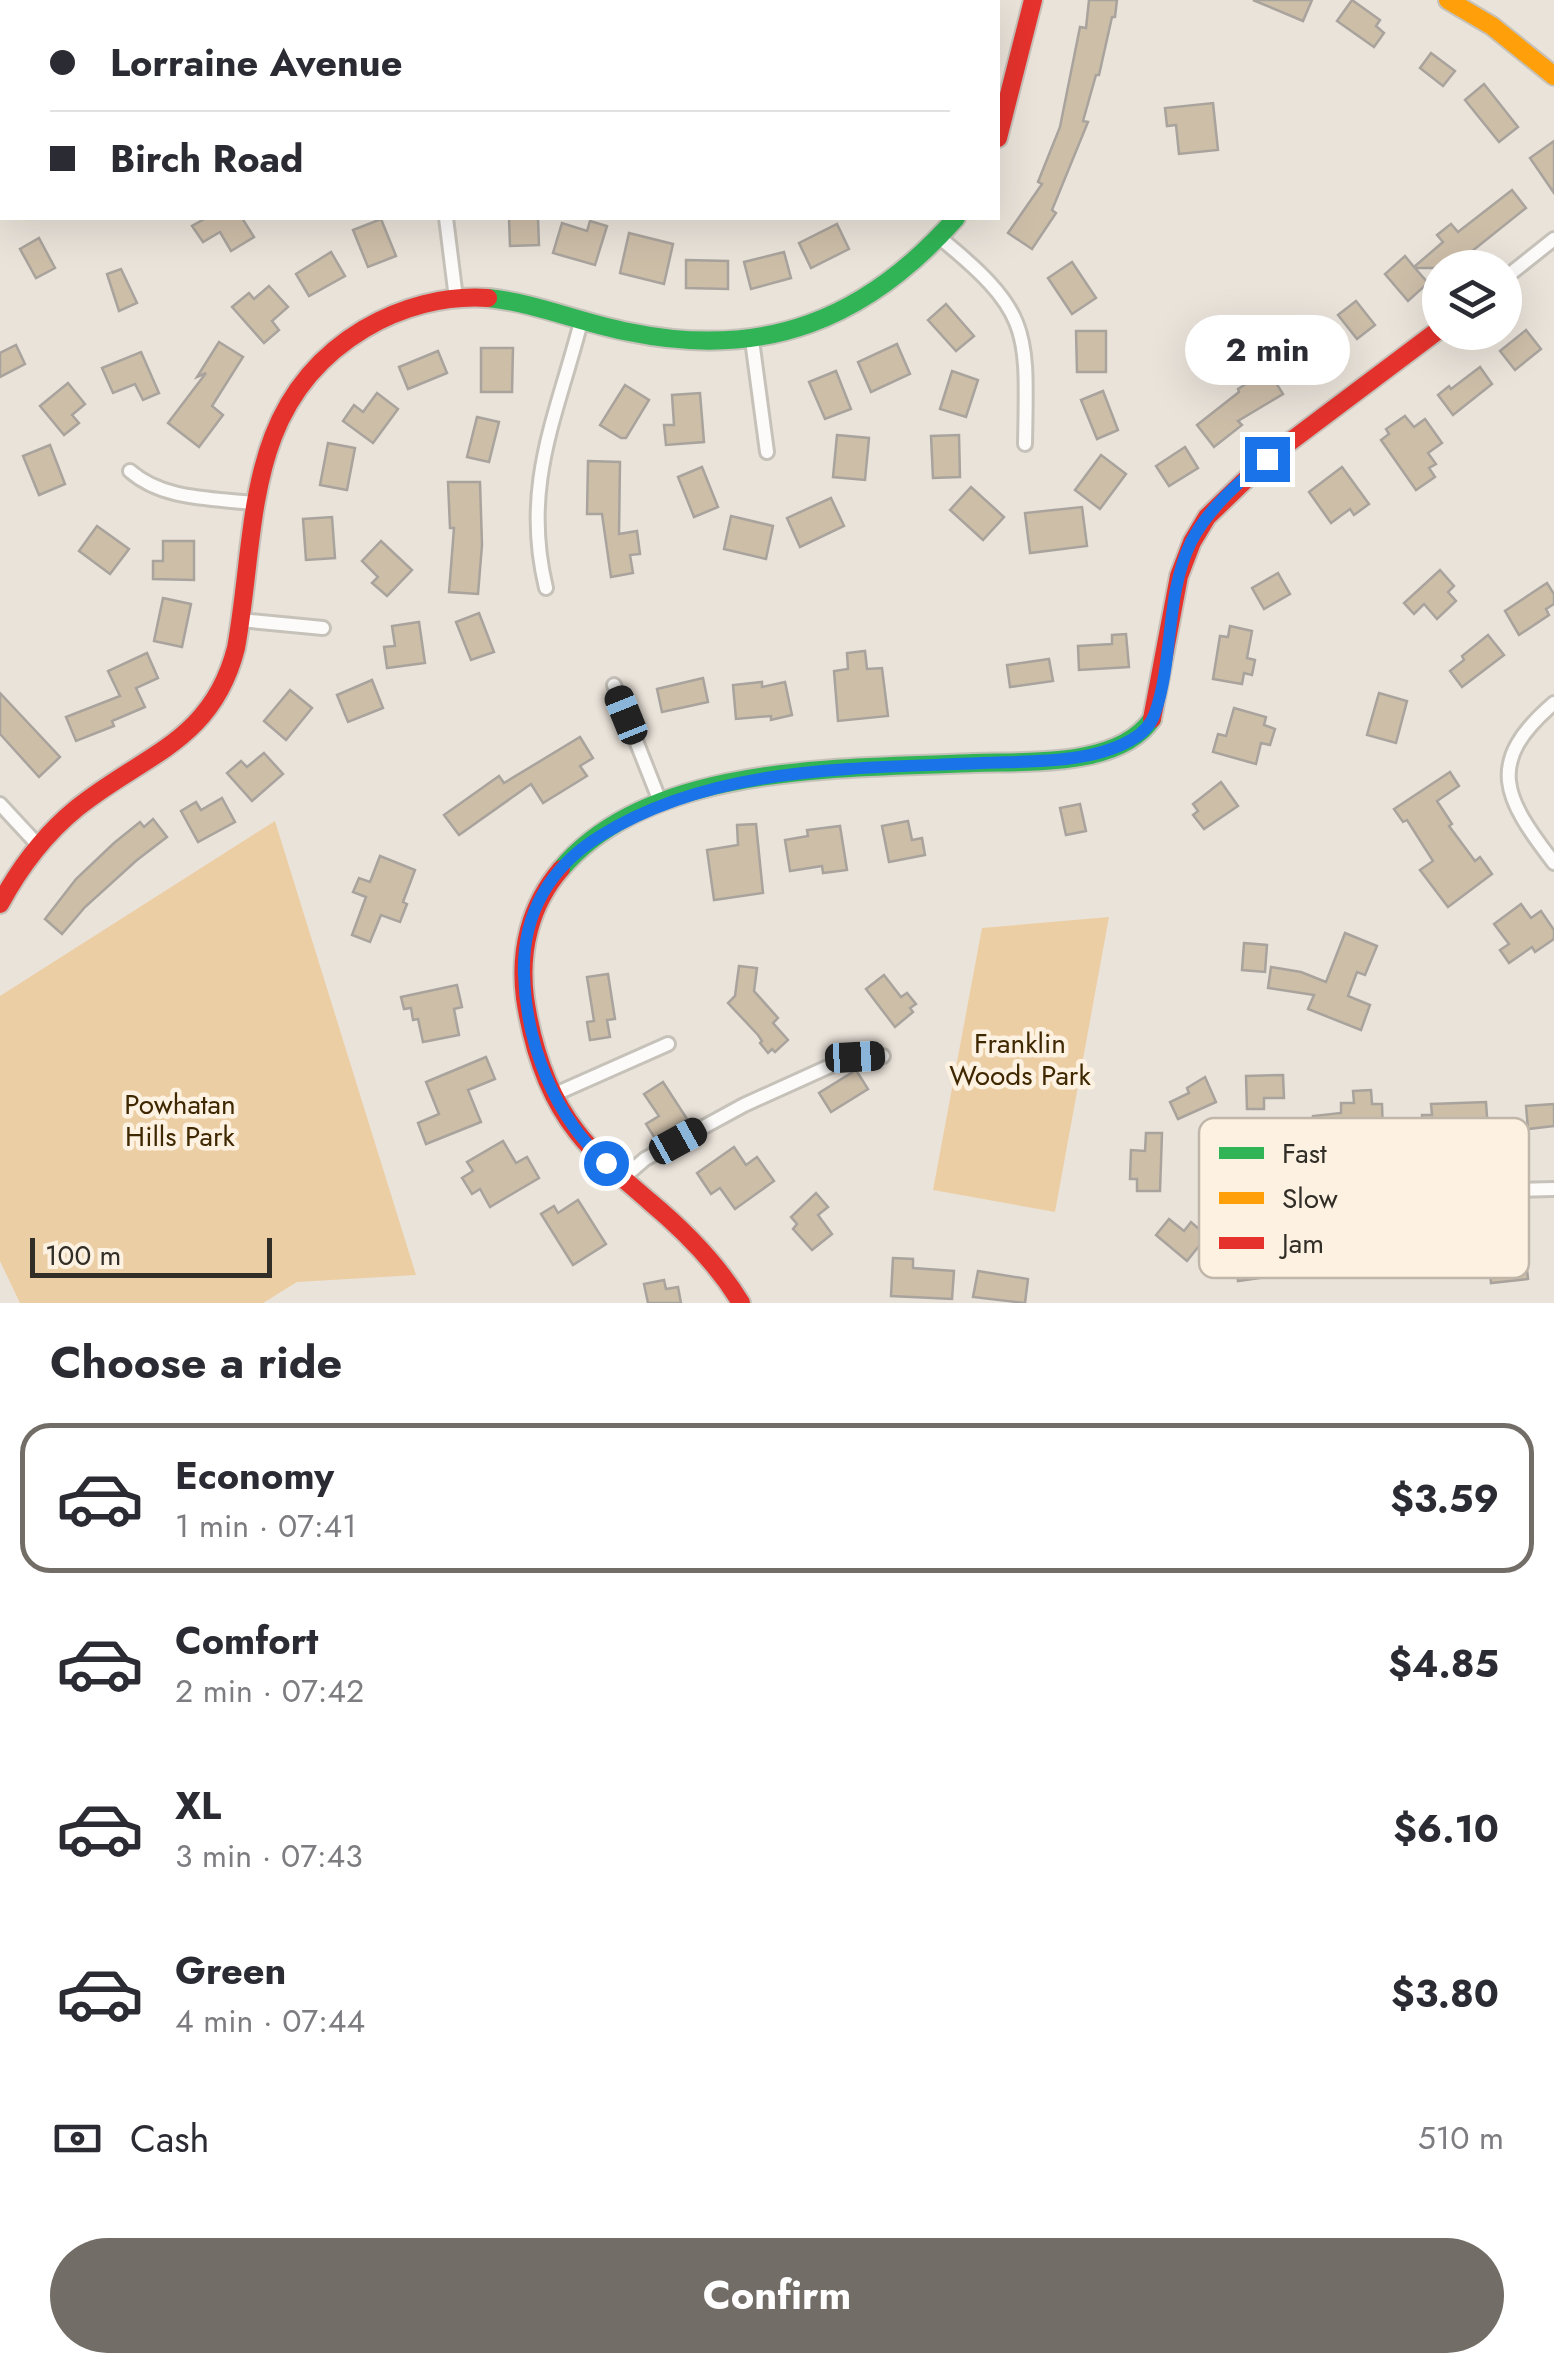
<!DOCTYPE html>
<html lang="en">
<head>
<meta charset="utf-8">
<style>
	:root { --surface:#fff; --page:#f2f2f3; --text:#2b2b33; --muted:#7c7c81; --line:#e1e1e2; --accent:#726d66 }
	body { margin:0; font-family:Jost,sans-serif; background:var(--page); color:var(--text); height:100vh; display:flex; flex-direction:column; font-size:38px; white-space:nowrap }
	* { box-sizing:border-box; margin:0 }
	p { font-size:32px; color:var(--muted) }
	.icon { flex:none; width:55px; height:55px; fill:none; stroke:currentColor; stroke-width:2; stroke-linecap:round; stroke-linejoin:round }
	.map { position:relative; height:1303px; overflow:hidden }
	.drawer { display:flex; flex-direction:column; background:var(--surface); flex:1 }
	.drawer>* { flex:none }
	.top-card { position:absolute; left:0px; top:0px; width:1000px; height:220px; box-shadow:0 10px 40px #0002; display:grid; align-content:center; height:220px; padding:0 50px; background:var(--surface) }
	.buttons { position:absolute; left:1422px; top:250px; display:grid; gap:20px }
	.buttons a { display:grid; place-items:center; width:100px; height:100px; border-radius:50%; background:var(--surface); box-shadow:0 10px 40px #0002; font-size:50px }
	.scale { position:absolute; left:30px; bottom:25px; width:242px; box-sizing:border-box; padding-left:10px; border:5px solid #312d27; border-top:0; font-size:28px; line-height:35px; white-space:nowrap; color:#312d27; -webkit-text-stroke:8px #fdf1e1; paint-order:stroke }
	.end { position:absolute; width:45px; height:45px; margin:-22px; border:12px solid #1a73e8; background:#fff; box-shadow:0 0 0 5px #fff }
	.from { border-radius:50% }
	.bubble { position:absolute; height:70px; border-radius:35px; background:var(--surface); box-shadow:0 10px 40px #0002; font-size:32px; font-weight:700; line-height:70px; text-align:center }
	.car { position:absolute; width:30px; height:60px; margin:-30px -15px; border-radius:12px; box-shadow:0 0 8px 2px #0007; background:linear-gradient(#222 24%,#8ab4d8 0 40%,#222 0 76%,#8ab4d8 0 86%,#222 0) }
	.top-card b { display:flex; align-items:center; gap:35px; height:95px; font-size:38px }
	.top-card b+b { border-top:2px solid var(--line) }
	.top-card i { width:25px; height:25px; background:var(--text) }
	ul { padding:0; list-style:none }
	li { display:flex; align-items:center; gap:30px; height:150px; margin:0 20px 15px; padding:0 30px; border:5px solid transparent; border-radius:30px }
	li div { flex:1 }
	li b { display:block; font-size:38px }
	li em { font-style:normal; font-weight:700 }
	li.selected { border-color:var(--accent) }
	li>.icon { width:90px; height:90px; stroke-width:1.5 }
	h2 { padding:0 50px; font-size:45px; line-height:120px }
	.pay { display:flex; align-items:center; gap:25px; height:110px; padding:0 50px; font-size:38px }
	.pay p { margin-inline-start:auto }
	.button { display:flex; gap:20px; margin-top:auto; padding:20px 50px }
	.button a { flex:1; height:115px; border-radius:60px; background:var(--accent); color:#fff; font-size:40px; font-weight:700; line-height:115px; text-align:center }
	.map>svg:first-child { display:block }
</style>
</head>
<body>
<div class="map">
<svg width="1554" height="1303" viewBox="0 0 1554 1303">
	<rect width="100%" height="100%" fill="#eae3da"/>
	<g fill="#eccea4">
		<path d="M275,821L416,1275L297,1282L263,1303H20L0,1261V996Z"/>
		<path d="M1109,917L1055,1212L933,1190L982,928Z"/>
	</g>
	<g fill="#cdbea8" stroke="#a9a39d" stroke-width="2.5">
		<path d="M1089,0H1117L1115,17H1112L1099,75H1096L1083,121L1088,122L1052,210L1056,213L1032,249L1008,233L1042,184L1038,182L1060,127L1080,27L1086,28Z"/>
		<path d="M1253,0H1312L1303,21Z"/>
		<path d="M1352,0L1380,20L1376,26L1384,33L1374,47L1337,21Z"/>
		<path d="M1431,53L1455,71L1443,86L1420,68Z"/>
		<path d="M1484,84L1518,127L1499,142L1465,100Z"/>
		<path d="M1213,103L1218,150L1179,154L1176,125L1167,126L1165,108Z"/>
		<path d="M1554,141V193L1530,158Z"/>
		<path d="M1512,190L1526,208L1451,268H1415L1428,283L1408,301L1385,274L1405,256L1414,267L1443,242L1437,235L1451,224L1458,232Z"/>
		<path d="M206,218H242L254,237L231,251L220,232L203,242L192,226Z"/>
		<path d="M509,218H538L539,245L510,246Z"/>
		<path d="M381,219L396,256L368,267L353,230Z"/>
		<path d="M590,221L607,226L595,265L553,253L562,223L587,231Z"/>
		<path d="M837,224L849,249L811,268L799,243Z"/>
		<path d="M629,233L673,244L664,284L620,273Z"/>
		<path d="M39,238L55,268L36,278L20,249Z"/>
		<path d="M331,252L345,276L309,296L296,274Z"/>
		<path d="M784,252L791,278L751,289L744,262Z"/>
		<path d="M686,260L728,261V289L686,288Z"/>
		<path d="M1072,262L1096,298L1072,314L1048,278Z"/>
		<path d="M121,269L137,303L119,311L107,274Z"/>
		<path d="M269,286L288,307L272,321L279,330L264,343L232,307L249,293L254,299Z"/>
		<path d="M1356,301L1375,325L1357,339L1338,315Z"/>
		<path d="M946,304L974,336L956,351L928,320Z"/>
		<path d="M1526,330L1541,349L1515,370L1500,351Z"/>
		<path d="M1076,331H1106V372H1077Z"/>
		<path d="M1314,339L1329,361L1301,379L1287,358Z"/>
		<path d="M219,342L243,357L212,406L223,415L199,447L168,423L206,373L197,377Z"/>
		<path d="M897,344L910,374L871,392L858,362Z"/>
		<path d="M16,345L25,364L0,377V353Z"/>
		<path d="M481,348H513L512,392H481Z"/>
		<path d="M438,351L447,373L408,389L399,367Z"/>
		<path d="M141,352L159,393L143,400L135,384L113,393L102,368Z"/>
		<path d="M1480,367L1492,384L1453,415L1438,395L1449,386L1451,389Z"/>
		<path d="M1268,370L1283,394L1238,421L1242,425L1214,447L1197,425L1239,392L1238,389Z"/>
		<path d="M836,371L851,409L825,419L809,382Z"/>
		<path d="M952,371L978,380L966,417L940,409Z"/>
		<path d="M68,383L85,404L72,415L79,423L64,435L40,406Z"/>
		<path d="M625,385L649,400L626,438H621L600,425Z"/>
		<path d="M1103,391L1118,430L1097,439L1081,400Z"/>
		<path d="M377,393L398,409L373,443L343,421L354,405L363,412Z"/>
		<path d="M700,393L704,442L666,445L664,425H674L672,395Z"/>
		<path d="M1405,416L1414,427L1425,419L1442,443L1428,453L1436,464L1429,468L1435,477L1416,490L1381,440L1389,434L1386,429Z"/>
		<path d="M477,417L499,422L489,462L467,457Z"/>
		<path d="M837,435L869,438L865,480L833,477Z"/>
		<path d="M959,435L960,477L933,478L931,436Z"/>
		<path d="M328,443L355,448L347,490L320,485Z"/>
		<path d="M50,445L65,484L39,495L23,456Z"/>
		<path d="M1185,447L1198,468L1169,486L1156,466Z"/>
		<path d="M1101,455L1126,474L1100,509L1075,490Z"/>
		<path d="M588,461L620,462L619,534L637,531L640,554L630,555L633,573L611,577L602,514H587Z"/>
		<path d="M702,467L718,507L694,517L678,477Z"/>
		<path d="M1342,467L1369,504L1354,515L1350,509L1331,523L1309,492Z"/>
		<path d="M448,482H480L482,545L478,594L449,592L454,528H450Z"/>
		<path d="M971,487L1004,517L983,540L950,510Z"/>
		<path d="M831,498L844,526L800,547L787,518Z"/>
		<path d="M1082,507L1087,546L1030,553L1025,513Z"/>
		<path d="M731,516L773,526L766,559L724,549Z"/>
		<path d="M332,517L335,558L306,560L303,519Z"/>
		<path d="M97,526L129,549L110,574L79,551Z"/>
		<path d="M163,541H194V580L153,579V561H163Z"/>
		<path d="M381,541L412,570L387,596L372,583L378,577L362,561Z"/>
		<path d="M1440,570L1454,586L1448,592L1456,601L1437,619L1424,604L1414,614L1404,603Z"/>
		<path d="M1278,573L1290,594L1264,609L1252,588Z"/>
		<path d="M1547,583L1554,594V604L1546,609L1549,615L1519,635L1505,611Z"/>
		<path d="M163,598L191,604L182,647L154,641Z"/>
		<path d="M479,613L494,652L471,660L456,622Z"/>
		<path d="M419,622L425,663L387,668L384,647L395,646L392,626Z"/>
		<path d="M1230,626L1252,631L1247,658L1255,660L1252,675L1244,673L1242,684L1213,679L1220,636L1228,637Z"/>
		<path d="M1126,634L1129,667L1079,670L1078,646L1112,644V635Z"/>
		<path d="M1488,635L1504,655L1462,687L1450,671L1464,660L1462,656Z"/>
		<path d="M865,651L867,669L882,668L888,716L838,721L834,671L848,669L847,653Z"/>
		<path d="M147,653L158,678L136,688L145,707L112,721L114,726L76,741L66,717L120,696L108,671Z"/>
		<path d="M1049,659L1053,681L1010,687L1007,665Z"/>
		<path d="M703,678L708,702L662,712L657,689Z"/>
		<path d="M372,680L383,708L348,722L337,695Z"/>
		<path d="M762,682V687L785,682L792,715L771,720V716L736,719L733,685Z"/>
		<path d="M290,690L312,708L286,740L264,721Z"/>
		<path d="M0,693L60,757L39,777L0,734Z"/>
		<path d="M1379,693L1407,701L1396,743L1367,735Z"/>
		<path d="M1234,708L1266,717L1264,725L1275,729L1270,745L1261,743L1256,764L1213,752L1218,734L1226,736Z"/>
		<path d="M580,737L593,758L580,766L587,776L543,803L531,784L459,835L444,815L499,776L504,783Z"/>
		<path d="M264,753L283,774L252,801L227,773L241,761L247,767Z"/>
		<path d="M1450,772L1459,786L1437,801L1452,824L1449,826L1475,861L1480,857L1492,874L1448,907L1420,870L1433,861L1407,820L1403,822L1394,809Z"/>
		<path d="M1221,782L1238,806L1204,829L1193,815L1198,811L1193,804Z"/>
		<path d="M222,798L235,822L198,842L181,811L196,802L201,810Z"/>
		<path d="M1080,804L1086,831L1066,835L1060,808Z"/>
		<path d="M153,819L167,837L137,860L85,907L62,934L45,919L76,879L114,843L140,822L144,827Z"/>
		<path d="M908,821L912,840L922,838L925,855L889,862L882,826Z"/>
		<path d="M756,824L763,893L714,900L707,850L738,845L737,825Z"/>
		<path d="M840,826L847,870L823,873L822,866L790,871L785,840L808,836L807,830Z"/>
		<path d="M380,856L415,870L403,902L407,904L400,922L381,915L370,942L352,935L366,897L353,892L359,878L370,882Z"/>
		<path d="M1521,904L1531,918L1541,911L1554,930V939L1535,952L1532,947L1509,963L1500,950L1509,944L1494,924Z"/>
		<path d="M1345,933L1377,946L1365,975L1357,972L1348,996L1370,1005L1361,1030L1308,1009L1314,995L1268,988L1271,967L1301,972L1326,982Z"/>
		<path d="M1244,943L1267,945L1265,972L1242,970Z"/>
		<path d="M739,966L757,968L754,991L778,1018L773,1023L788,1040L775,1052L772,1049L768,1053L760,1043L762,1041L758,1035L728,1003L735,996Z"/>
		<path d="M608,974L615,1019L607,1020L610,1037L590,1040L587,1022L594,1021L587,977Z"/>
		<path d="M884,975L901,997L907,993L916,1004L910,1008L913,1012L895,1027L866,989Z"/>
		<path d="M457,985L462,1007L454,1009L459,1035L423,1042L418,1019L413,1020L411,1008L404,1009L401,997Z"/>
		<path d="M486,1057L495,1079L468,1090L481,1122L426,1144L418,1123L439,1114L426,1082Z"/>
		<path d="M856,1070L868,1089L831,1112L819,1093Z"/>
		<path d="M1283,1075L1284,1098H1264V1109H1247L1246,1076Z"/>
		<path d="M1205,1077L1216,1102L1178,1119L1170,1102L1189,1093L1187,1088Z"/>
		<path d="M663,1082L687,1119L656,1140L646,1124L659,1116L644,1094Z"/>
		<path d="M1371,1090L1372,1104H1382L1383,1134L1369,1135V1151L1324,1149L1323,1135H1314L1313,1116L1341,1113V1103H1354L1353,1091Z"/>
		<path d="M1486,1102L1488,1131L1423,1137L1422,1115H1432L1431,1104Z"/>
		<path d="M1554,1104V1126L1528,1129L1526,1106Z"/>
		<path d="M1146,1133H1162L1160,1191H1137V1179H1130L1131,1150L1145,1151Z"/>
		<path d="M503,1141L516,1163L527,1157L539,1178L490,1207L480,1189L472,1194L462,1178L473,1171L467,1162Z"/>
		<path d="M734,1147L746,1165L757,1157L774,1181L735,1209L720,1188L711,1194L697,1173Z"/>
		<path d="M816,1193L828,1207L818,1215L832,1234L812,1250L793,1229L797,1224L791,1217Z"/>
		<path d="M578,1200L606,1244L573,1265L541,1214L554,1206L558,1213Z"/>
		<path d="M1169,1219L1184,1231L1191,1222L1207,1236L1187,1261L1156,1235Z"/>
		<path d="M1524,1240L1528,1279L1491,1283L1489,1260L1465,1263L1463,1246Z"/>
		<path d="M1277,1253L1280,1275L1238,1281L1235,1260Z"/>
		<path d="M893,1258L913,1259V1268L954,1271L952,1299L891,1296Z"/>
		<path d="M978,1271L1028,1279L1025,1303L973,1297Z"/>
		<path d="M664,1280L666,1289L678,1287L681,1303H648L644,1284Z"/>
	</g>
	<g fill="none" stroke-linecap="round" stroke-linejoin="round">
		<defs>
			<g id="street">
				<path d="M364,2L368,0"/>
				<path d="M845,2L848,0"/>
				<path d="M0,137H2"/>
				<path d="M446,218L456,298"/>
				<path d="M940,238C1032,313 1027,331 1025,444"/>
				<path d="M1505,278L1554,239"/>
				<path d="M752,340L767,452"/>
				<path d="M130,471C163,500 211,498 253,503"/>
				<path d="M546,588C521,485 557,416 582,318"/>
				<path d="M240,620L323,628"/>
				<path d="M614,685L661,804"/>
				<path d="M1554,703C1484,763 1504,798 1554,863"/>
				<path d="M0,804L38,845"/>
				<path d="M553,1095L668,1044"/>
				<path d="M1230,1177L1254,1191L1273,1195L1554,1189"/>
				<path d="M622,1179L645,1159L744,1105L839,1062L883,1056"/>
			</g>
			<g id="fast">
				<path d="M488,298C537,303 581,323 629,332C764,360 866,320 956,218"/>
				<path d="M561,869C651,762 845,769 973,763C1026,761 1119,768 1152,719"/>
			</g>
			<path id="slow" d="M1448,0L1492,26L1554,76"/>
			<g id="jam">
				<path d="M998,138L1033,0"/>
				<path d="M1152,719L1179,576L1192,542L1207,517L1267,459L1440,329"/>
				<path d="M561,869C530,905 519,951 525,998C532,1045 547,1094 577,1132C597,1158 624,1179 649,1201C685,1231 717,1263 741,1303"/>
				<path d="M0,904C20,867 45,834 77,808C144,754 212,742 236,648C258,527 242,402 364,329C401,307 445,295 488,298"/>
			</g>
		</defs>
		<use href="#street" stroke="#c6c2ba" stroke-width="18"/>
		<use href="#fast" stroke="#c6c2ba" stroke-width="22"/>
		<use href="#slow" stroke="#c6c2ba" stroke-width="22"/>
		<use href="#jam" stroke="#c6c2ba" stroke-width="22"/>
		<use href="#street" stroke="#fcfbf9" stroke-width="12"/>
		<use href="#fast" stroke="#30b455" stroke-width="18"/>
		<use href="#slow" stroke="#ff9f0a" stroke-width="18"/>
		<use href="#jam" stroke="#e5322d" stroke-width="18"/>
	</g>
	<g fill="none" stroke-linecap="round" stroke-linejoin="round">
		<path stroke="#1a73e8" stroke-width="12" d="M606,1163C554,1116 526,1044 524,974C522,914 550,867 600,836C714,765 853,769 982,763C1029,761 1089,764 1131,740C1142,734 1151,725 1155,713C1174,658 1165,596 1191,542C1208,509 1238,483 1267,459"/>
	</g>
	<g text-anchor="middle" stroke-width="9" stroke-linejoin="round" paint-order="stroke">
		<g font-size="28" fill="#3f2700" stroke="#fdf1e1">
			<text x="1020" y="1053">Franklin<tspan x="1020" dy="32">Woods Park</tspan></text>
			<text x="180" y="1114">Powhatan<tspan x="180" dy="32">Hills Park</tspan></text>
		</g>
	</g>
	<rect x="1199" y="1118" width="330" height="160" rx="15" fill="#fdf1e1" stroke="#c0b6a9" stroke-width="2.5"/>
	<rect x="1219" y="1147" width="45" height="12" fill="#30b455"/>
	<rect x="1219" y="1192" width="45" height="12" fill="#ff9f0a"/>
	<rect x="1219" y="1237" width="45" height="12" fill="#e5322d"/>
	<g font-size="28" fill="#312d27">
		<text x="1282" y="1163">Fast</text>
		<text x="1282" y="1208">Slow</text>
		<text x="1282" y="1253">Jam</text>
	</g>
</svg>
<div class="buttons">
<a><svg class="icon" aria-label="layers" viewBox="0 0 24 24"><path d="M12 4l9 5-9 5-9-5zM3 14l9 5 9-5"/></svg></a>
</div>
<div class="scale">100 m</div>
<i class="end from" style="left:606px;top:1163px"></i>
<i class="end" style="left:1267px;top:459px"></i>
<div class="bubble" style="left:1185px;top:315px;width:165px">2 min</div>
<i class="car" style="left:626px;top:715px;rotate:338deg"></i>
<i class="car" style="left:855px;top:1057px;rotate:87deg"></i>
<i class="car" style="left:678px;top:1141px;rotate:61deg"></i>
<div class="top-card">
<b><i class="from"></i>Lorraine Avenue</b>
<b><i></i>Birch Road</b>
</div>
</div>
<section class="drawer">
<h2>Choose a ride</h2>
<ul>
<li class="selected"><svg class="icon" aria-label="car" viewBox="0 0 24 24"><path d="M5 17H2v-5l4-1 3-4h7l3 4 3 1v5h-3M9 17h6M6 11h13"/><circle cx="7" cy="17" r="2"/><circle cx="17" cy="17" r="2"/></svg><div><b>Economy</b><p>1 min · 07:41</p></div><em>$3.59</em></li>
<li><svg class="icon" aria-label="car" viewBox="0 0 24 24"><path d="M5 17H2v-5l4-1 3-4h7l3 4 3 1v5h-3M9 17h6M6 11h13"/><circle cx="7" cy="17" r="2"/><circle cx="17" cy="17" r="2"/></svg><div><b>Comfort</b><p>2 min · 07:42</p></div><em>$4.85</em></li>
<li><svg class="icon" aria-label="car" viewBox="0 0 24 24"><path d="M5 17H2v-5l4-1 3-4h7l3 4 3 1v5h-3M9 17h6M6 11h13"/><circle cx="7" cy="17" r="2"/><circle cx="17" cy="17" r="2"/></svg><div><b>XL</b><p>3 min · 07:43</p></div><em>$6.10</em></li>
<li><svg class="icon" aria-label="car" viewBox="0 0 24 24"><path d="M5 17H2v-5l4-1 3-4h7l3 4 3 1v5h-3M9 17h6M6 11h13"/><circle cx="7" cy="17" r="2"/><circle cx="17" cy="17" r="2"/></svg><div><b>Green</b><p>4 min · 07:44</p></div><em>$3.80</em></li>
</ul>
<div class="pay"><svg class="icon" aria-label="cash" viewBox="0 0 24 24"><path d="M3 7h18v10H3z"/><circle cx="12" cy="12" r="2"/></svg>Cash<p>510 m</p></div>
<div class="button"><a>Confirm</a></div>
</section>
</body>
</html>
